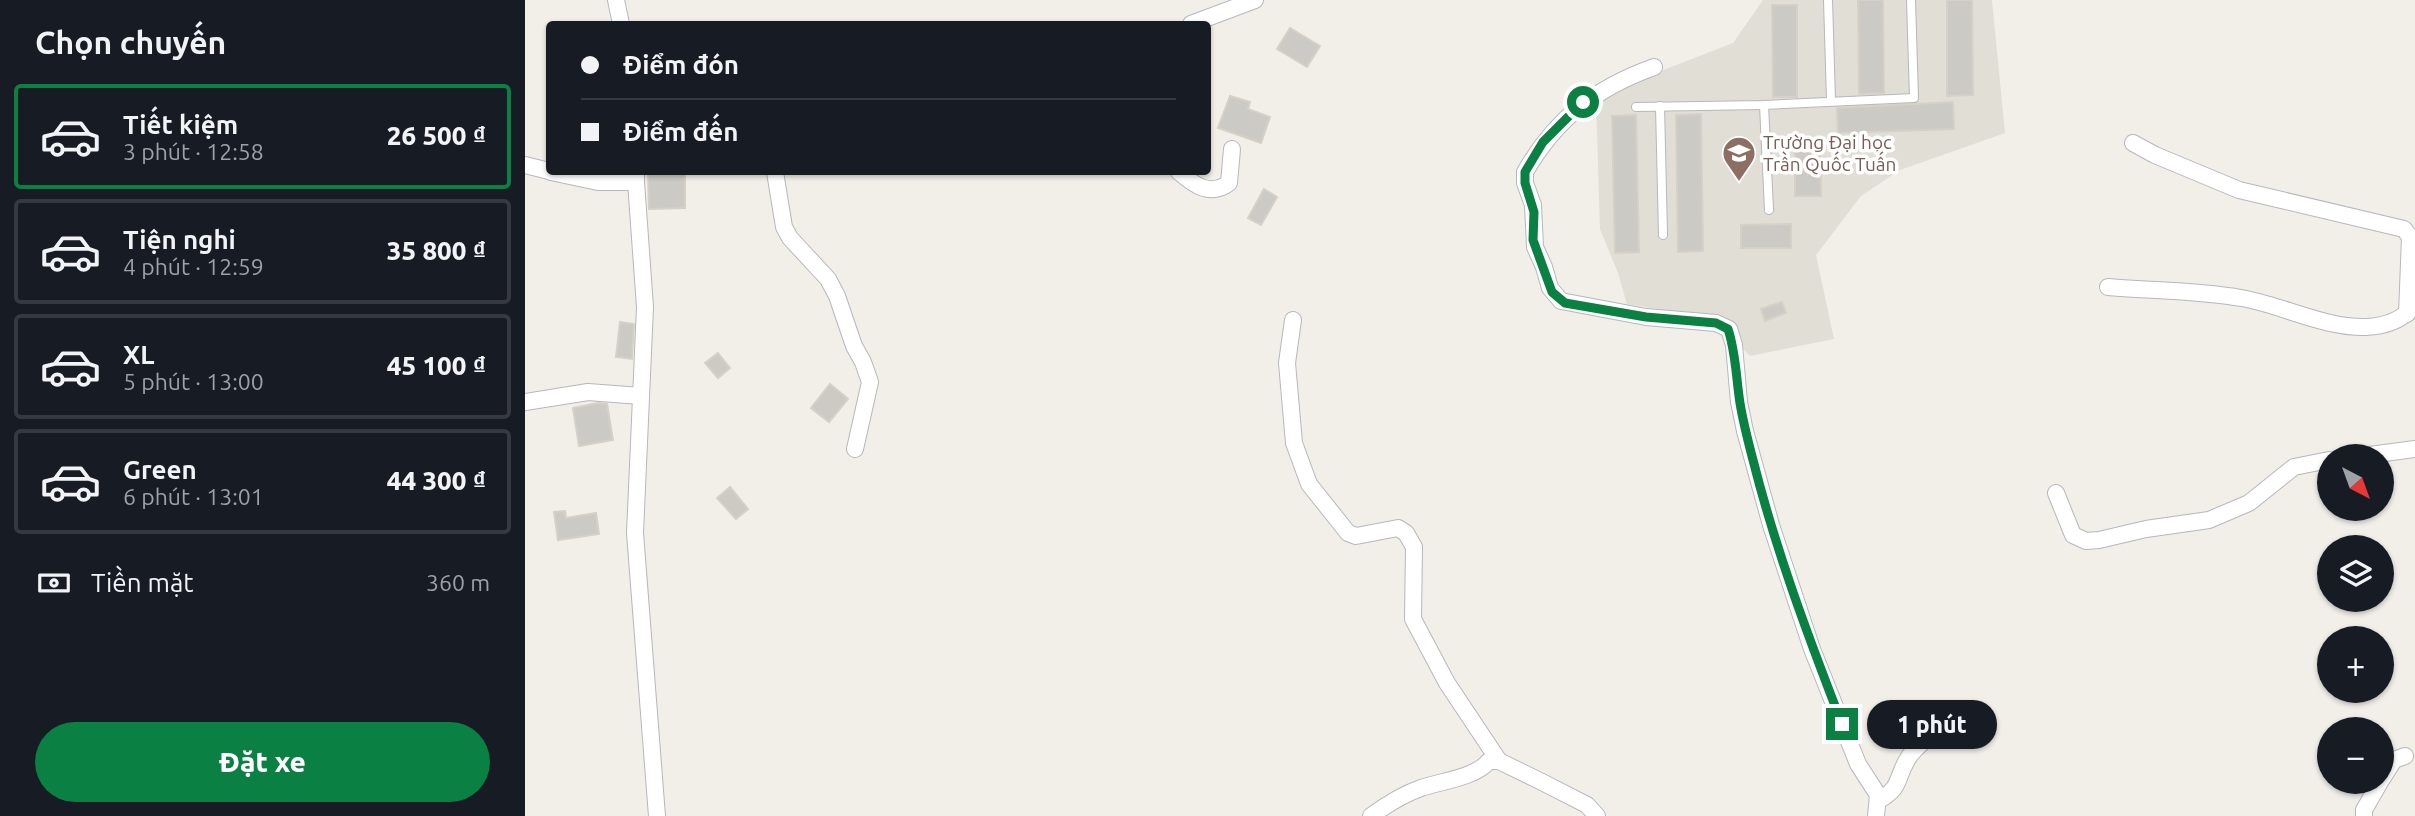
<!DOCTYPE html>
<html lang="vi">
<head>
<meta charset="utf-8">
<style>
	:root { --surface:#171b24; --page:#20242c; --text:#f1f3f6; --muted:#9ea1a6; --line:#363941; --accent:#0b8043 }
	body { margin:0; font-family:Ubuntu,sans-serif; background:var(--page); color:var(--text); height:100vh; display:flex; flex-direction:column; font-size:26px; white-space:nowrap }
	* { box-sizing:border-box; margin:0 }
	p { font-size:23px; color:var(--muted) }
	.icon { flex:none; width:38px; height:38px; fill:none; stroke:currentColor; stroke-width:2; stroke-linecap:round; stroke-linejoin:round }
	.map { position:relative; flex:1; overflow:hidden }
	.side { display:flex; flex-direction:column; background:var(--surface); width:525px }
	.side>* { flex:none }
	.top-card { position:absolute; left:21px; top:21px; width:665px; height:154px; border-radius:7px; box-shadow:0 2px 5px #0004; display:grid; align-content:center; height:154px; padding:0 35px; background:var(--surface) }
	.needle { width:46px; rotate:139deg }
	.controls { position:absolute; left:1792px; top:444px; display:grid; gap:14px }
	.controls a { display:grid; place-items:center; width:77px; height:77px; border-radius:50%; background:var(--surface); box-shadow:0 2px 5px #0004; font-size:35px }
	.end { position:absolute; width:32px; height:32px; margin:-16px; border:9px solid #0b8043; background:#fff; box-shadow:0 0 0 4px #fff }
	.from { border-radius:50% }
	.bubble { position:absolute; height:49px; border-radius:24px; background:var(--surface); box-shadow:0 2px 5px #0004; font-size:23px; font-weight:800; line-height:49px; text-align:center }
	.top-card b { display:flex; align-items:center; gap:24px; height:66px; font-size:26px }
	.top-card b+b { border-top:2px solid var(--line) }
	.top-card i { width:18px; height:18px; background:var(--text) }
	ul { padding:0; list-style:none }
	li { display:flex; align-items:center; gap:21px; height:105px; margin:0 14px 10px; padding:0 21px; border:4px solid var(--line); border-radius:7px }
	li div { flex:1 }
	li b { display:block; font-size:26px }
	li em { font-style:normal; font-weight:800 }
	li.selected { border-color:var(--accent) }
	li>.icon { width:63px; height:63px; stroke-width:1.5 }
	h2 { padding:0 35px; font-size:32px; line-height:84px }
	.pay { display:flex; align-items:center; gap:18px; height:77px; padding:0 35px; font-size:26px }
	.pay p { margin-inline-start:auto }
	.primary-button { display:flex; gap:14px; margin-top:auto; padding:14px 35px }
	.primary-button a { flex:1; height:80px; border-radius:42px; background:var(--accent); color:#fff; font-size:28px; font-weight:800; line-height:80px; text-align:center }
	main { display:flex; flex:1; min-height:0 }
	.map>svg:first-child { display:block }
</style>
</head>
<body>
<main>
<section class="side">
<h2>Chọn chuyến</h2>
<ul>
<li class="selected"><svg class="icon" aria-label="car" viewBox="0 0 24 24"><path d="M5 17H2v-5l4-1 3-4h7l3 4 3 1v5h-3M9 17h6M6 11h13"/><circle cx="7" cy="17" r="2"/><circle cx="17" cy="17" r="2"/></svg><div><b>Tiết kiệm</b><p>3 phút · 12:58</p></div><em>26 500 ₫</em></li>
<li><svg class="icon" aria-label="car" viewBox="0 0 24 24"><path d="M5 17H2v-5l4-1 3-4h7l3 4 3 1v5h-3M9 17h6M6 11h13"/><circle cx="7" cy="17" r="2"/><circle cx="17" cy="17" r="2"/></svg><div><b>Tiện nghi</b><p>4 phút · 12:59</p></div><em>35 800 ₫</em></li>
<li><svg class="icon" aria-label="car" viewBox="0 0 24 24"><path d="M5 17H2v-5l4-1 3-4h7l3 4 3 1v5h-3M9 17h6M6 11h13"/><circle cx="7" cy="17" r="2"/><circle cx="17" cy="17" r="2"/></svg><div><b>XL</b><p>5 phút · 13:00</p></div><em>45 100 ₫</em></li>
<li><svg class="icon" aria-label="car" viewBox="0 0 24 24"><path d="M5 17H2v-5l4-1 3-4h7l3 4 3 1v5h-3M9 17h6M6 11h13"/><circle cx="7" cy="17" r="2"/><circle cx="17" cy="17" r="2"/></svg><div><b>Green</b><p>6 phút · 13:01</p></div><em>44 300 ₫</em></li>
</ul>
<div class="pay"><svg class="icon" aria-label="cash" viewBox="0 0 24 24"><path d="M3 7h18v10H3z"/><circle cx="12" cy="12" r="2"/></svg>Tiền mặt<p>360 m</p></div>
<div class="primary-button"><a>Đặt xe</a></div>
</section>
<div class="map">
<svg width="1890" height="816" viewBox="0 0 1890 816">
	<rect width="100%" height="100%" fill="#f1efe8"/>
	<path fill="#e1ded6" d="M1238,0H1467L1480,133L1375,170L1336,196L1291,255L1309,339L1225,356L1188,318L1102,304L1093,273L1075,229L1071,99L1128,74L1208,43Z"/>
	<g fill="#cccac5" stroke="#d6d1c6" stroke-width="2">
		<path d="M1333,0H1358L1359,93L1334,94Z"/>
		<path d="M1422,0H1447L1448,95L1422,96Z"/>
		<path d="M1247,5H1272V97H1248Z"/>
		<path d="M765,28L795,46L782,67L752,49Z"/>
		<path d="M705,96L725,102L723,109L745,117L736,143L693,128Z"/>
		<path d="M1428,102L1429,129L1313,133L1312,108Z"/>
		<path d="M1176,114L1178,251L1153,252L1151,115Z"/>
		<path d="M1111,115L1114,252L1090,253L1087,116Z"/>
		<path d="M1295,144L1296,196H1270V145Z"/>
		<path d="M123,172H160V208L124,209Z"/>
		<path d="M739,189L752,197L736,225L723,218Z"/>
		<path d="M1266,224V248H1216V225Z"/>
		<path d="M1257,302L1261,313L1240,321L1236,309Z"/>
		<path d="M95,322L109,324L107,359L91,357Z"/>
		<path d="M193,353L205,368L193,378L180,363Z"/>
		<path d="M305,384L323,399L304,422L286,408Z"/>
		<path d="M73,403L82,404L88,440L54,446L48,408Z"/>
		<path d="M205,487L223,509L211,519L192,498Z"/>
		<path d="M40,511L41,518L71,513L74,534L33,540L29,512Z"/>
	</g>
	<g fill="none" stroke-linecap="round" stroke-linejoin="round">
		<defs>
			<g id="service">
				<path d="M1303,0L1306,101"/>
				<path d="M1239,105L1244,210"/>
				<path d="M1135,106L1138,235"/>
				<path d="M1111,107L1239,105L1389,98L1386,0"/>
			</g>
			<g id="minor">
				<path d="M91,0L96,24"/>
				<path d="M666,24L730,0"/>
				<path d="M1129,67C1071,88 1031,118 1000,172V183L1008,205L1010,247L1019,267L1025,288L1036,301L1121,317L1191,323L1204,329L1209,345L1214,402L1220,431L1246,525L1287,649L1333,764L1353,795L1351,816"/>
				<path d="M1608,143L1630,155L1714,190L1879,229L1885,237L1882,314"/>
				<path d="M0,165L24,171"/>
				<path d="M26,172L73,182H111V173"/>
				<path d="M250,172L259,227L265,238L303,279L312,296L329,346L338,362L345,382L330,449"/>
				<path d="M654,172C669,185 685,197 704,183L707,149"/>
				<path d="M111,182L120,307L110,533L132,816"/>
				<path d="M1583,287C1628,291 1672,290 1716,298C1757,305 1799,328 1841,327C1860,326 1877,321 1888,306"/>
				<path d="M768,320L762,363L769,443L784,484L823,533L831,536L873,528L881,533L889,547L888,619L922,683L974,761"/>
				<path d="M0,402L63,392L116,396"/>
				<path d="M1830,457L1890,449"/>
				<path d="M1531,493L1548,535L1561,541L1574,540L1621,529L1684,520L1724,503L1769,467L1804,460"/>
				<path d="M1857,779L1869,760L1880,756"/>
				<path d="M1354,800C1376,788 1371,779 1382,760C1389,747 1415,727 1428,720"/>
				<path d="M846,816C861,805 879,794 896,788C916,781 950,778 964,761H974L1017,782L1062,805L1072,816"/>
				<path d="M1839,816V810L1855,782"/>
			</g>
		</defs>
		<use href="#service" stroke="#b5b8bc" stroke-width="10"/>
		<use href="#minor" stroke="#b5b8bc" stroke-width="18"/>
		<use href="#service" stroke="#fff" stroke-width="8"/>
		<use href="#minor" stroke="#fff" stroke-width="16"/>
	</g>
	<g fill="none" stroke-linecap="round" stroke-linejoin="round">
		<path stroke="#0b8043" stroke-width="9" d="M1058,102L1018,142L1000,172V183L1009,212L1008,240L1027,292L1040,303L1121,317L1191,323L1203,329C1211,353 1211,378 1215,403C1218,422 1223,441 1228,460C1251,551 1283,636 1317,724"/>
	</g>
	<defs>
		<symbol id="university-pin" viewBox="-11 -11 22 30"><path d="M0 17L-7.5 6A9.5 9.5 0 1 1 7.5 6Z" fill="#8d6e63" stroke="#fff"/><path d="M0-5L7-2L0 1L-7-2ZM-4 1L0 2.5L4 1V4Q0 6-4 4Z" fill="#fff"/></symbol>
	</defs>
	<g fill-rule="evenodd">
		<use href="#university-pin" x="1195" y="134" width="38" height="52"/>
	</g>
	<g text-anchor="middle" stroke-width="7" stroke-linejoin="round" paint-order="stroke">
		<g font-size="19" fill="#785e54" stroke="#fff" text-anchor="start">
			<text x="1238" y="149">Trường Đại học<tspan x="1238" dy="22">Trần Quốc Tuấn</tspan></text>
		</g>
	</g>
</svg>
<div class="controls">
<a><svg class="needle" viewBox="-14 -14 28 28"><path d="M0-13l5 13h-10z" fill="#e53935"/><path d="M0 13l5-13h-10z" fill="#9ea1a6"/></svg></a>
<a><svg class="icon" aria-label="layers" viewBox="0 0 24 24"><path d="M12 4l9 5-9 5-9-5zM3 14l9 5 9-5"/></svg></a>
<a>+</a>
<a>−</a>
</div>
<i class="end from" style="left:1058px;top:102px"></i>
<i class="end" style="left:1317px;top:724px"></i>
<div class="bubble" style="left:1342px;top:700px;width:130px">1 phút</div>
<div class="top-card">
<b><i class="from"></i>Điểm đón</b>
<b><i></i>Điểm đến</b>
</div>
</div>
</main>
</body>
</html>
